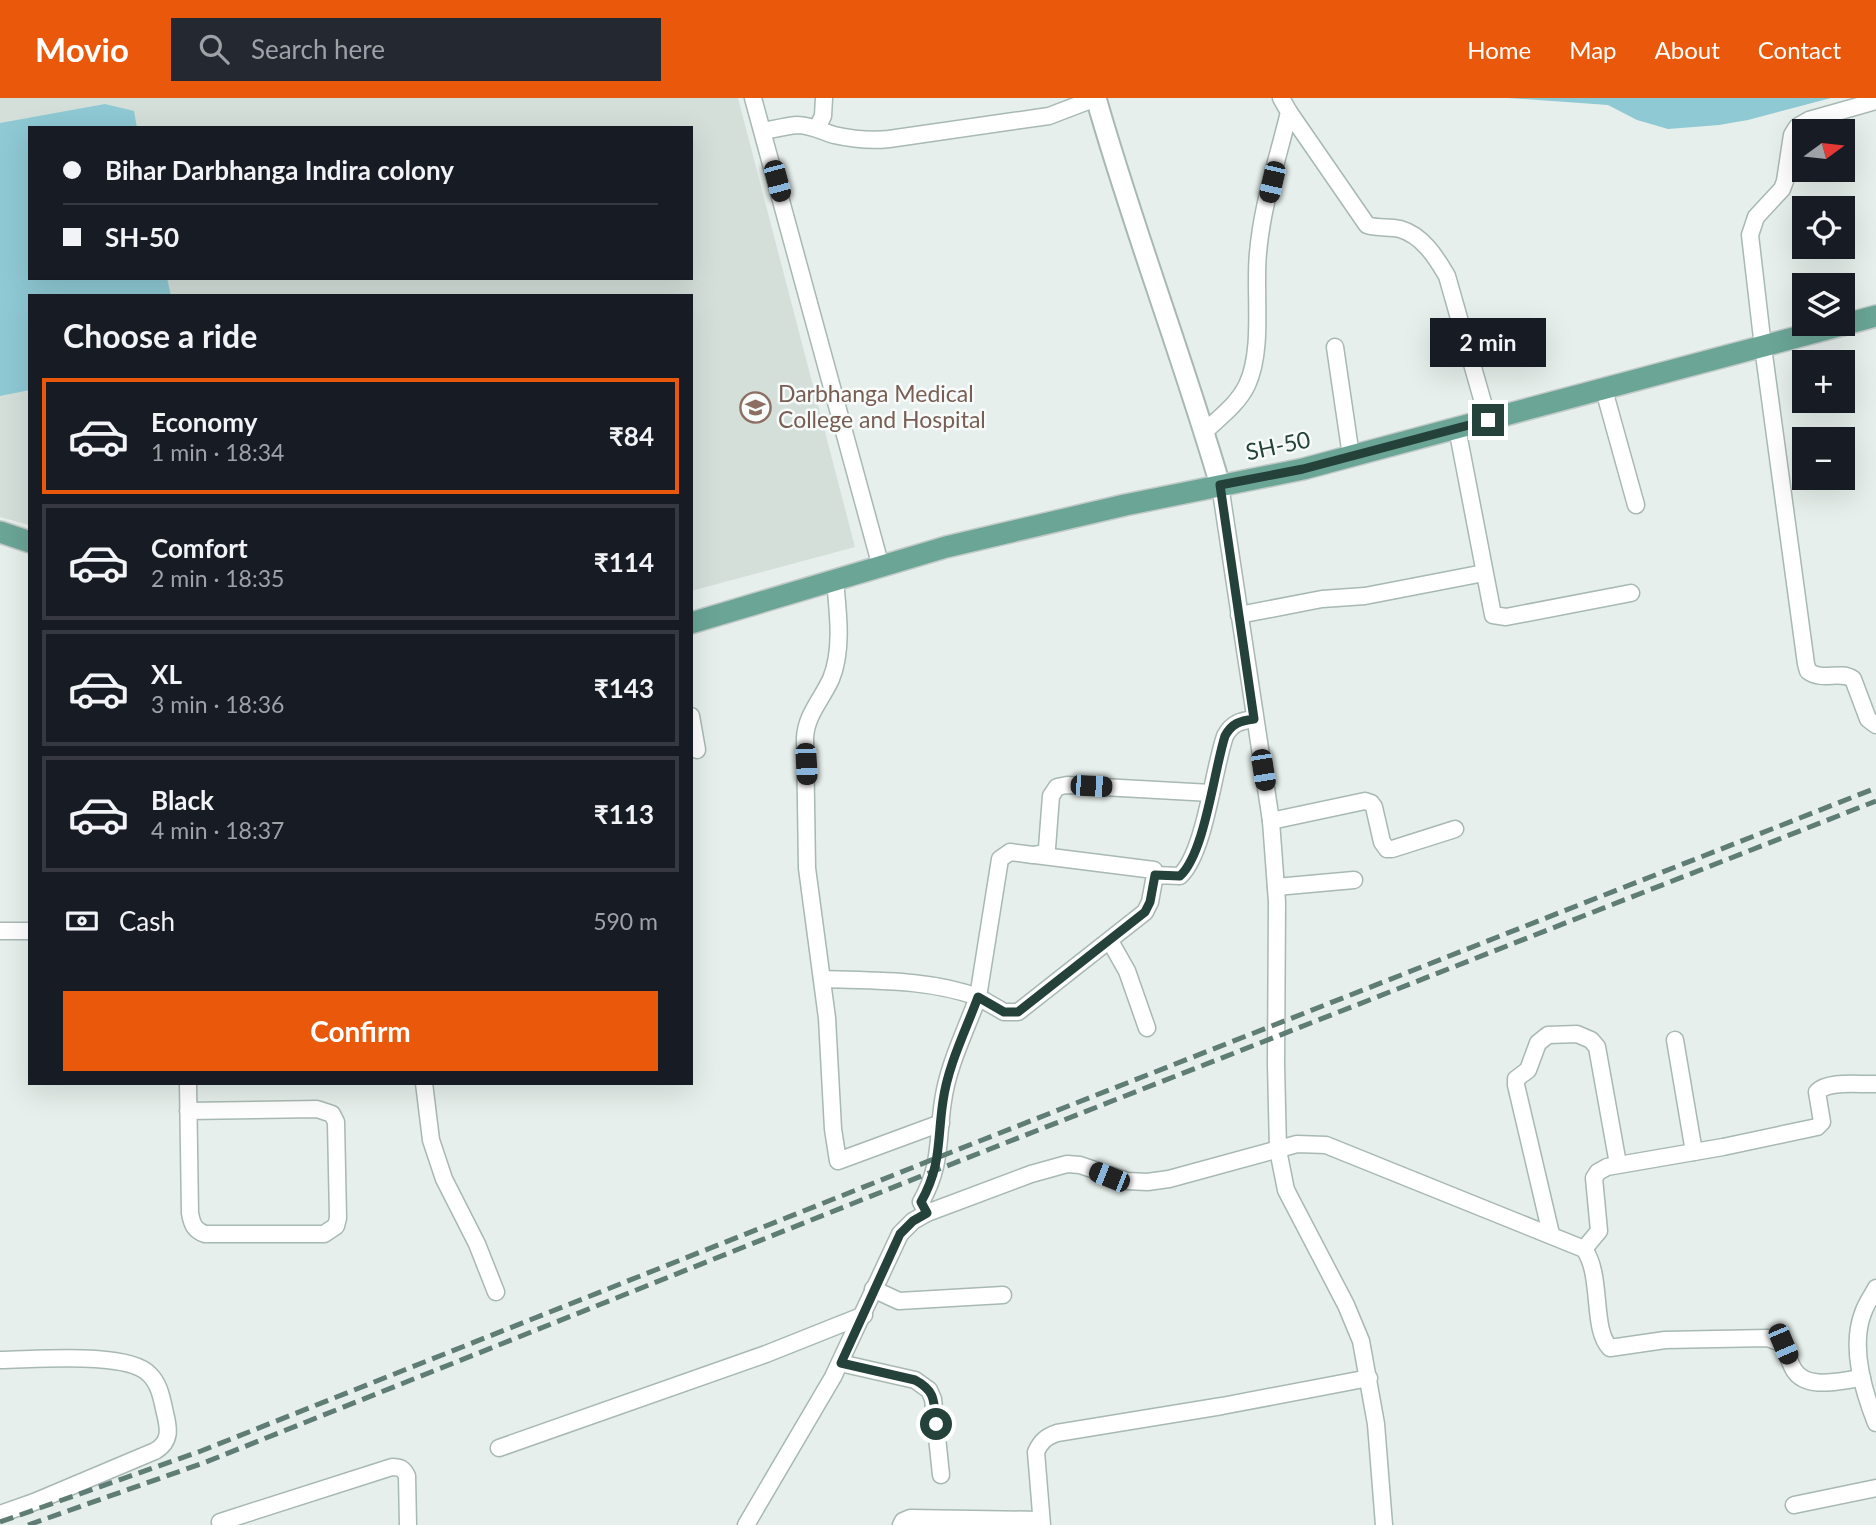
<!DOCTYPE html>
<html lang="en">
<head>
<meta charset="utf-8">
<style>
	:root { --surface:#171b24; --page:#242831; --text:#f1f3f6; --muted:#9ea1a6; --line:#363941; --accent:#ea580c }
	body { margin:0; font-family:Lato,sans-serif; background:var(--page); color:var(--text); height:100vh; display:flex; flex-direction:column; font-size:26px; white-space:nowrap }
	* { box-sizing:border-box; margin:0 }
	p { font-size:23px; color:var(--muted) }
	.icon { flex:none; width:38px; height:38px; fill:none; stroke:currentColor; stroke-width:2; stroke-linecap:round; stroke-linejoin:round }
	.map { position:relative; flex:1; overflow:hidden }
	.details { position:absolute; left:28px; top:196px; width:665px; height:791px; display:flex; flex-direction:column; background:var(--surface); border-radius:0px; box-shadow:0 7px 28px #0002 }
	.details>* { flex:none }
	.hud { position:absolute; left:28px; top:28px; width:665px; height:154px; border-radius:0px; box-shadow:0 7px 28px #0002; display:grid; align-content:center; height:154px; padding:0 35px; background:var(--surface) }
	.needle { width:46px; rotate:75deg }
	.controls { position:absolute; left:1792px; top:21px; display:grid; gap:14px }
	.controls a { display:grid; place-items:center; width:63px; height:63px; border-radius:0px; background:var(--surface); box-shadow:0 7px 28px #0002; font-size:35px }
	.end { position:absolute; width:32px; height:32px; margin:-16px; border:9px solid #24423a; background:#fff; box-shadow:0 0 0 4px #fff }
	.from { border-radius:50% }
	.bubble { position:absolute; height:49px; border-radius:0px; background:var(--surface); box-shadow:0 7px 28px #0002; font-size:23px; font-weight:700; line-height:49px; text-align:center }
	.car { position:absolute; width:21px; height:42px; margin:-21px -10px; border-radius:9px; box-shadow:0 0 5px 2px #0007; background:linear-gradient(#222 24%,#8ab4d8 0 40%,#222 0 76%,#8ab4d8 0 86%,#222 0) }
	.hud b { display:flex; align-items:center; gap:24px; height:66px; font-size:26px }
	.hud b+b { border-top:2px solid var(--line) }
	.hud i { width:18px; height:18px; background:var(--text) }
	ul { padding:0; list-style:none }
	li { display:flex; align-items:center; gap:21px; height:116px; margin:0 14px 10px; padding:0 21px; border:4px solid var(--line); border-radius:0px }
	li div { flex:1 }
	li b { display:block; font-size:26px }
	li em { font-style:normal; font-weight:700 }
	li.selected { border-color:var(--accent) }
	li>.icon { width:63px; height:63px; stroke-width:1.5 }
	h2 { padding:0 35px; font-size:32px; line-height:84px }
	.pay { display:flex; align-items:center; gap:18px; height:77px; padding:0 35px; font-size:26px }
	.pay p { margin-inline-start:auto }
	.action { display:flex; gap:14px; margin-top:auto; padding:14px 35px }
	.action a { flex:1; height:80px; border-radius:0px; background:var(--accent); color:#fff; font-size:28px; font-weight:700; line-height:80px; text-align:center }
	header { display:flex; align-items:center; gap:42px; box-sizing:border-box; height:98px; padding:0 35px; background:var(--accent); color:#fff }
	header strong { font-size:33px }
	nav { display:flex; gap:38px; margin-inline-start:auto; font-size:24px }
	.search { width:490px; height:63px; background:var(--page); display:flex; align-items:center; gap:18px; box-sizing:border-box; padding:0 24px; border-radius:0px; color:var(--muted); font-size:26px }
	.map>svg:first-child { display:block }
</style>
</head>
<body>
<header>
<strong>Movio</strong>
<div class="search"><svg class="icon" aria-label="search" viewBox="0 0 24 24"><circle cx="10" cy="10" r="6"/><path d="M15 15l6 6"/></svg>Search here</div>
<nav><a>Home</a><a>Map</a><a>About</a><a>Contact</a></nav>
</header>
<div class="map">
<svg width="1876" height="1427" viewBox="0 0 1876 1427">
	<rect width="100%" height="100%" fill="#e6efeb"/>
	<path fill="#d4dfda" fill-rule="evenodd" d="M0,0H738L855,449L691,493V198H30V427L0,419ZM30,30H691V180H30Z"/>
	<g fill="#8ec9d4">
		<path d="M1508,0H1831L1748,22L1719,27L1668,31L1637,22L1608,7Z"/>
		<path d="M105,6L134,13L137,30H30V180H167L171,198H30V292L0,298V25Z"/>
	</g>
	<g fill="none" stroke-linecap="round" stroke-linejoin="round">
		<defs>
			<g id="minor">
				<path d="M753,0L881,469"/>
				<path d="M1876,3L1809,22L1797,29L1792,37L1785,83L1782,91L1756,119L1750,137L1763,249L1806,566L1808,573C1823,584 1839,572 1853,581L1868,621L1876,627"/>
				<path d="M1289,14L1367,127C1379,131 1389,128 1400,131C1422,137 1436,159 1447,178L1488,322"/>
				<path d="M817,30L823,18L824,0"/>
				<path d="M764,33C774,31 786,28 797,27C811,27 821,33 834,37C852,41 871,43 889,41L1049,18L1096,0"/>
				<path d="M1335,249L1351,358"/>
				<path d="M1604,292L1636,407"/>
				<path d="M1457,330L1493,517L1506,519L1631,495"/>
				<path d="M1204,334C1219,320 1238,306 1247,287C1264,251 1254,194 1258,155C1262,107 1278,60 1289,14L1281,0"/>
				<path d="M1220,387L1271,723L1277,804L1276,966L1278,1052L1286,1092L1346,1207L1361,1243L1376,1326L1384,1427"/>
				<path d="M835,483C838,514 843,552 831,581C822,601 806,617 805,640L807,770L827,920L833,1031L838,1063L941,1025"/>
				<path d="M1239,517L1322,501L1365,498L1484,475"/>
				<path d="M691,618L697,652"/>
				<path d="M1271,723L1365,703L1371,705L1374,709L1382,744L1387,751H1392L1455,731"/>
				<path d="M1035,757L1154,772"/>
				<path d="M1276,789L1354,782"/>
				<path d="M0,833H30"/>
				<path d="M1110,843L1127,873L1147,930"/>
				<path d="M822,881C875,883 928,881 978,899L1000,761L1010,754L1033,757L1044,755L1047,750L1051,698L1057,689L1067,687L1211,695"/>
				<path d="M1675,942L1694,1054"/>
				<path d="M424,985L431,1042L444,1081L477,1146L496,1194"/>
				<path d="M188,1013L317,1011L332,1016L336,1024L338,1120L336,1128L324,1136H205C194,1132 192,1126 190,1115L188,985"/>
				<path d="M927,1115L921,1104C942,1067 937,1042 943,1003C948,967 966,932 978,899L1004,914H1018L1145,814L1150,804L1155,777L1180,778C1205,754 1213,673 1225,638C1232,625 1240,623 1254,621"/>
				<path d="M1551,1136L1516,987V981L1528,972L1538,945L1548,937L1577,936L1591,942L1597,949L1618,1066"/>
				<path d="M1584,1151L1599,1133L1594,1080L1598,1074L1607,1069L1723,1049L1817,1029L1822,1024L1817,994C1829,982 1859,987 1876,986"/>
				<path d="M1876,1190C1872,1198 1866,1206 1863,1215C1850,1249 1863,1292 1876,1325"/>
				<path d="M873,1191L899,1203L1003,1197"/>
				<path d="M0,1262C33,1262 127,1253 149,1276C160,1286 162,1302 165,1315C169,1331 171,1344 155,1353L34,1404L0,1416"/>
				<path d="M840,1265L915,1282L929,1292L933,1301L941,1377"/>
				<path d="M499,1350L766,1256L864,1217"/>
				<path d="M1794,1407L1876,1390"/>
				<path d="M220,1424L392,1369C400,1369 403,1370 407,1378L408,1427"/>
				<path d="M746,1427L833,1279L900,1136L913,1123L927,1115L1031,1076L1067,1066L1080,1067L1127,1083L1147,1084L1169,1081L1297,1046L1326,1047L1584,1151C1603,1177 1591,1231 1610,1250L1665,1242L1768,1240L1783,1246C1787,1254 1789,1264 1794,1272C1807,1293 1842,1282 1862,1280"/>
				<path d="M901,1427L903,1423L910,1420L1041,1422"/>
				<path d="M1042,1427L1036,1354C1041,1343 1046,1339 1057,1335L1222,1308L1369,1280"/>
			</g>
			<path id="tertiary" d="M1096,0C1133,130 1182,257 1220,387"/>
			<g id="primary">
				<path d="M0,434L30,444"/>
				<path d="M691,525L946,449L1125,407L1303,371L1876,218"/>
			</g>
		</defs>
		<use href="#minor" stroke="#a8b8b2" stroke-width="19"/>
		<use href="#tertiary" stroke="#a8b8b2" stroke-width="23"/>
		<use href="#primary" stroke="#c2cac8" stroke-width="24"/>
		<use href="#minor" stroke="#fff" stroke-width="16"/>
		<use href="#tertiary" stroke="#fff" stroke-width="19"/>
		<use href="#primary" stroke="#6aa596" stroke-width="21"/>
		<g stroke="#5f7d75" stroke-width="5" stroke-dasharray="14 7" stroke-linecap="butt">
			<path d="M0,1424L201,1353L939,1059L1876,690"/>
			<path d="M28,1427L206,1364L934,1073L1876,703"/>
		</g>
	</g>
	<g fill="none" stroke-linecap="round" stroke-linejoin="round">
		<path stroke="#24423a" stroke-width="9" d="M936,1326C934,1304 936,1293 915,1282L841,1265L900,1136L913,1123L927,1115L921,1104C942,1066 937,1042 943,1003C948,967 966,932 978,899L1004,914H1018L1145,814L1150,804L1155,777L1180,778C1205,755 1214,672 1225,638C1232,625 1240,623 1254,621L1220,387L1303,371L1488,322"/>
	</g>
	<defs>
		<symbol id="university-ring" viewBox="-11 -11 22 22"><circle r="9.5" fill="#f7fbf9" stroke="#8d6e63" stroke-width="1.5"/><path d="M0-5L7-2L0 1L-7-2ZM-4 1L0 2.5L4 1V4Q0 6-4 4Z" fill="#8d6e63"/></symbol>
	</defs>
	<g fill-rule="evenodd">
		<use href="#university-ring" x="738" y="292" width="35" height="35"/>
	</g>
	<g text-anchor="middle" stroke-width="5" stroke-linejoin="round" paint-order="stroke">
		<g font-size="23" fill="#785e54" stroke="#f7fbf9" text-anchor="start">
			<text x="778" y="304">Darbhanga Medical<tspan x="778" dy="26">College and Hospital</tspan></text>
		</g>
		<g font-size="23" fill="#24423a" stroke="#f7fbf9">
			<text transform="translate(1278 348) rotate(-12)" y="8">SH-50</text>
		</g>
	</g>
</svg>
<div class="controls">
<a><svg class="needle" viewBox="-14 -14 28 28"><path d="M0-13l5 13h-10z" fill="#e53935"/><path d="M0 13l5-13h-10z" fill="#9ea1a6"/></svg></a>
<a><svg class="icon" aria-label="locate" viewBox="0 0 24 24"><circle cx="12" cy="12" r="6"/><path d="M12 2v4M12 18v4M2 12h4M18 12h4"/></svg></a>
<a><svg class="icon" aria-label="layers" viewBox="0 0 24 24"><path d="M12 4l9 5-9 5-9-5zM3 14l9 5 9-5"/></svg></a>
<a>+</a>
<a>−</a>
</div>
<i class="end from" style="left:936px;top:1326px"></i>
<i class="end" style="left:1488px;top:322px"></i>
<div class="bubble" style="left:1430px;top:220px;width:116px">2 min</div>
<i class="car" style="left:777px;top:83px;rotate:165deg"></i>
<i class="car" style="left:1272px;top:84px;rotate:193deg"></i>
<i class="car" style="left:806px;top:666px;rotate:177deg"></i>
<i class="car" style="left:1263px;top:672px;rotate:171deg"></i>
<i class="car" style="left:1091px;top:688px;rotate:93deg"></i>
<i class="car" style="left:1109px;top:1079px;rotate:292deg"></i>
<i class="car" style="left:1783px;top:1246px;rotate:157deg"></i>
<div class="hud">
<b><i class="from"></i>Bihar Darbhanga Indira colony</b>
<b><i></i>SH-50</b>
</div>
<section class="details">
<h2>Choose a ride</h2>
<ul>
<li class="selected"><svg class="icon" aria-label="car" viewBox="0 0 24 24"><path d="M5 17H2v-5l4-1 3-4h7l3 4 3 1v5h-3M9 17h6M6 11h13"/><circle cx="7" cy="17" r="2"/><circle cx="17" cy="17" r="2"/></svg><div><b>Economy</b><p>1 min · 18:34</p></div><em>₹84</em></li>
<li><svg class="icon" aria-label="car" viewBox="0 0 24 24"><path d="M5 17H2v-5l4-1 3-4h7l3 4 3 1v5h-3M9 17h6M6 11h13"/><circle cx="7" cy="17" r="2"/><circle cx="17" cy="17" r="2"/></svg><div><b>Comfort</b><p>2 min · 18:35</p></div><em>₹114</em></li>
<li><svg class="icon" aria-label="car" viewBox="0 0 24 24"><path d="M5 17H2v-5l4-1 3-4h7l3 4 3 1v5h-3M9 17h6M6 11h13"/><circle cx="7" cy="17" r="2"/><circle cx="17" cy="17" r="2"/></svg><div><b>XL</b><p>3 min · 18:36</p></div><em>₹143</em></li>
<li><svg class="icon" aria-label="car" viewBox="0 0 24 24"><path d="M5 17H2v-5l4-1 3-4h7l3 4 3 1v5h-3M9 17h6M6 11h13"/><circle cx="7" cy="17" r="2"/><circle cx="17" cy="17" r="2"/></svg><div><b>Black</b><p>4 min · 18:37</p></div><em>₹113</em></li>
</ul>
<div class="pay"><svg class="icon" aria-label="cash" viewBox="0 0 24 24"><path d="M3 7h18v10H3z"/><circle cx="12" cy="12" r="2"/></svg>Cash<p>590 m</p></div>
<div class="action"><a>Confirm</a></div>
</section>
</div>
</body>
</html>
